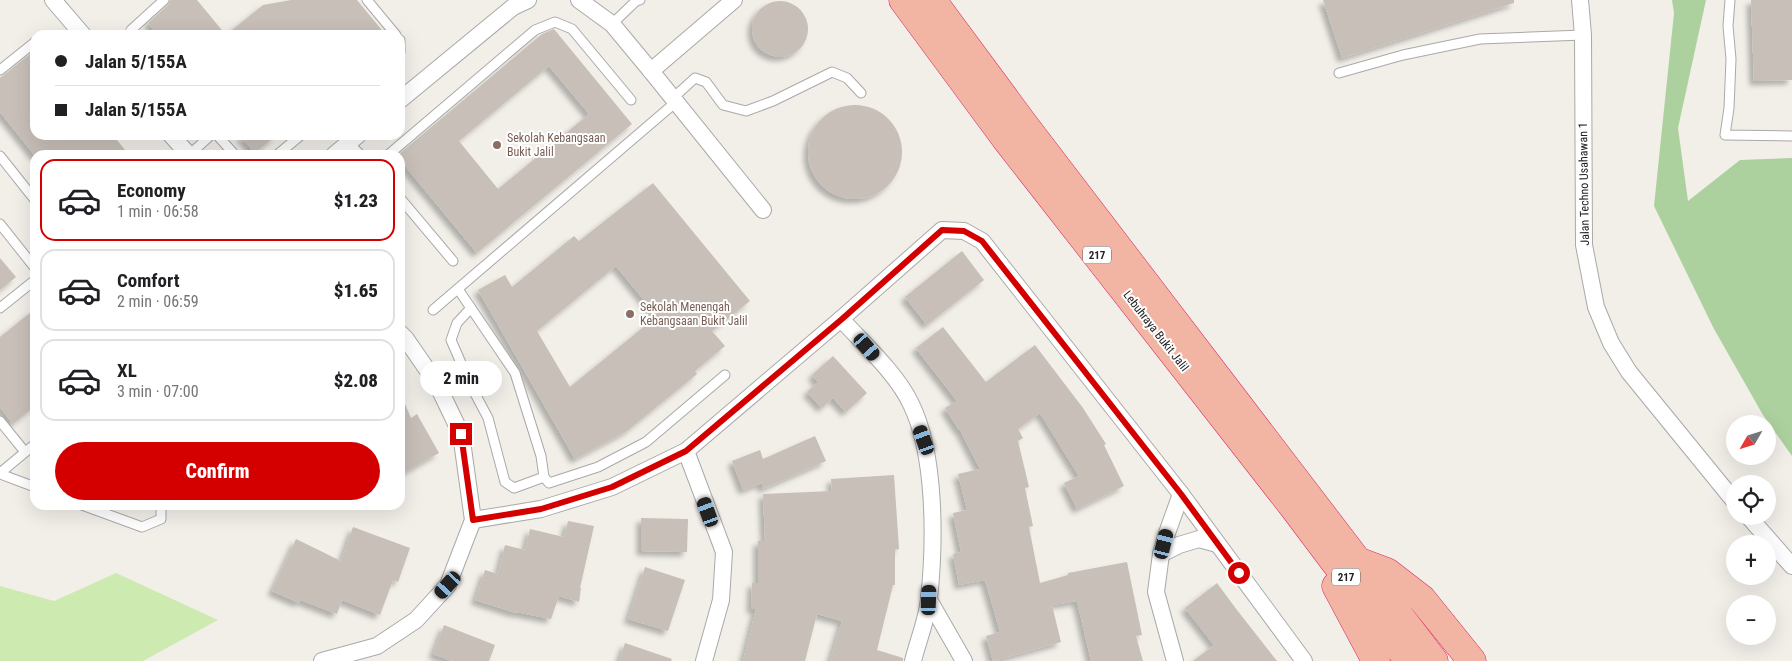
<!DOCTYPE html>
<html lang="en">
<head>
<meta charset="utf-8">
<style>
	:root { --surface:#fff; --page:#f2f2f2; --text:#202124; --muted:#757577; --line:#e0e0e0; --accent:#d40000 }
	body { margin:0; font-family:"Roboto Condensed",sans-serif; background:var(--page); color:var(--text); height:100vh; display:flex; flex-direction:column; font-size:19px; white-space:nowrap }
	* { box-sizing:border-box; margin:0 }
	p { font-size:16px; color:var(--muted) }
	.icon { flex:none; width:28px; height:28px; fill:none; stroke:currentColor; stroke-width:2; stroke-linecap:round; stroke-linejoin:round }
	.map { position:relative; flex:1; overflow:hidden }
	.details { position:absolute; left:30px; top:150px; width:375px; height:360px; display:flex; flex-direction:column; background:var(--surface); border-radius:15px; box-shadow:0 5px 20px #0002 }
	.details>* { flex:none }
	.banner { position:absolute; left:30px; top:30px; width:375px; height:110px; border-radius:15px; box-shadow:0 5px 20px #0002; display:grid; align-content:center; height:110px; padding:0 25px; background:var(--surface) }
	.needle { width:32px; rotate:231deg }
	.fabs { position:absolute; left:1726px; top:415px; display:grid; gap:10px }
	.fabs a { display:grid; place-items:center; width:50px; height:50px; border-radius:50%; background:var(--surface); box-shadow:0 5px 20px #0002; font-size:25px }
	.end { position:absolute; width:22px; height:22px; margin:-11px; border:6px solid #d40000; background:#fff; box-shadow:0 0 0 2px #fff }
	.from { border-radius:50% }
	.bubble { position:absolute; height:35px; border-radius:18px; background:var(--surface); box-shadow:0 5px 20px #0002; font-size:16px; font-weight:800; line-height:35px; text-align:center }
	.car { position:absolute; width:15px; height:30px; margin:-15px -8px; border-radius:6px; box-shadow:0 0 4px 1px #0007; background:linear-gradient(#222 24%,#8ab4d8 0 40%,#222 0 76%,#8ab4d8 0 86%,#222 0) }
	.banner b { display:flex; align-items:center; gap:18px; height:48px; font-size:19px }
	.banner b+b { border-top:1px solid var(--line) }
	.banner i { width:12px; height:12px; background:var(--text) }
	ul { padding:9px 0 0; list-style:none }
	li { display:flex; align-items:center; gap:15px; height:82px; margin:0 10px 8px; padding:0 15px; border:2px solid var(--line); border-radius:15px }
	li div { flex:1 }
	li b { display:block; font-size:19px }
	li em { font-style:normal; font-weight:800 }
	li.active { border-color:var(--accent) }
	li>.icon { width:45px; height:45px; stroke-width:1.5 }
	.button { display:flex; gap:10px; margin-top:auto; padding:10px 25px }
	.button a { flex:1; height:58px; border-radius:30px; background:var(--accent); color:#fff; font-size:20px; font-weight:800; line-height:58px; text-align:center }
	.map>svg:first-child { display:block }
</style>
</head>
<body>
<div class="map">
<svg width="1792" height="661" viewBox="0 0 1792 661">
	<defs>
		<filter id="shadow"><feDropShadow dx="-4.5" dy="4.5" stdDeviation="2.5" flood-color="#0004"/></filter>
	</defs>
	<rect width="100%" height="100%" fill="#f2efe9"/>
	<path fill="#cdebb0" d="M116,573L218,620L143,661H0V586L54,601Z"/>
	<path fill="#add19e" d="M1672,0H1706L1678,128L1688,201L1740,160L1792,158V456L1763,415L1714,329L1654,206L1674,13Z"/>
	<g fill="#c7bfb8" fill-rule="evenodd" filter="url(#shadow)">
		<path d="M170,0H197L226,35H158L148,23L168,5Z"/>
		<path d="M291,0H357L386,35H226L263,5Z"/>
		<path d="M1323,0H1514V3L1342,58Z"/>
		<path d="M1751,0H1792V80L1754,81Z"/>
		<circle cx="780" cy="29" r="28"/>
		<path d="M554,29L632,124L477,253L400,160V155H398L542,34ZM549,66L589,114L498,189L459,141Z"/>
		<path d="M35,50V135H113L129,155L35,156L0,112V78Z"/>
		<circle cx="855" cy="152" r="47"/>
		<path d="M240,135H277L255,153Z"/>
		<path d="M653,183L750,301L712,331L725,346L695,371L697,374L627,431L575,459L478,290L505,275L512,287L574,236L579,241ZM616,266L657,316L570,387L537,331Z"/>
		<path d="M962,251L984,280L927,325L905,297Z"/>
		<path d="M0,258L16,277L0,290Z"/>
		<path d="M35,309V406L13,424L0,407V337Z"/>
		<path d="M943,327L986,382L1035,345L1083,408L1106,444L1104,445L1124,486L1077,509L1064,483L1079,476L1040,413L1018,429L1023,438L1018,441L1029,487L1025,488L1033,526L1029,527L1040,583L1068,575V573L1127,562L1142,635L1136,636L1143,661H1091L1077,601L1052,605L1061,642L993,661L986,636L1000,632L985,580L959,585L953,554L961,552L953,513L967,510L958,474L980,469L960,430H959L945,408L957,401L916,348Z"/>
		<path d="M833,356L867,393L846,412L833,398L822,408L807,392L818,382L812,375Z"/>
		<path d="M400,392L411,418L417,414L439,453L400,475Z"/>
		<path d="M815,436L826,461L762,489V483L743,490L732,461L760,450L763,459Z"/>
		<path d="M894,475L899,549L895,550V585H893L877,650L903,658V661H830L842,621L817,614L805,661H743L756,609H751L752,583H758V541H765L763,494L832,491L831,479Z"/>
		<path d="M641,518L688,519L687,552L641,551Z"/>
		<path d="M568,521L594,526L580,588H581L579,602L559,596L551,619L516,612V613L475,600L485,570L498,574L505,545L525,550L530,529L564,537Z"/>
		<path d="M353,527L410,548L398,582L393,580L380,615L342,600L337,614L300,600L299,603L272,591L296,539L341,561Z"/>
		<path d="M645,567L685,580L668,631L628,619Z"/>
		<path d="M1217,583L1237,610L1277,661H1193L1214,645L1185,608Z"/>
		<path d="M444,625L495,645L489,661H452L433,654Z"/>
		<path d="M625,643L672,659L671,661H619Z"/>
	</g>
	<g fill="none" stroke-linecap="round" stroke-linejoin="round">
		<defs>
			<g id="service">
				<path d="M367,0L396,35"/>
				<path d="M1730,0L1728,26L1731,59L1729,108L1725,135L1792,136"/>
				<path d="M612,24L636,1L640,0"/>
				<path d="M135,35L131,30L164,0"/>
				<path d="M400,40V52"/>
				<path d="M0,70L35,42"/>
				<path d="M1339,73L1403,55L1480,39L1583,35"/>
				<path d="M673,98L695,78L706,82L723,105L746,111L773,101L832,72L847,78L861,93"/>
				<path d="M217,135L235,155"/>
				<path d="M348,143L361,155"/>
				<path d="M189,155L211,135"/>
				<path d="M277,155L301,135"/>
				<path d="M388,155L535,30L555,22L572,29L631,100"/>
				<path d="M0,156L35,200"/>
				<path d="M400,198L453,261"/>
				<path d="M0,224L35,268"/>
				<path d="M458,289L515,373L541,456L544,477L549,483L598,467L646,442L725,375"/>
				<path d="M0,308L35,280"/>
				<path d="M471,308L457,323L451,340L471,386L488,418L505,482L514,488L544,477"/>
				<path d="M433,310L676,102"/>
				<path d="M0,421L25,452"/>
				<path d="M0,473L35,444"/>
				<path d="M0,474L35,487"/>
				<path d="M82,505L142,527L161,519V505"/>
			</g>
			<g id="minor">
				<path d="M53,0L83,35"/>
				<path d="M579,0L612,24L651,71L763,210"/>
				<path d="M1580,0L1583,35L1584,245L1596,307L1611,343L1629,372L1735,502"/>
				<path d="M651,71L734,0"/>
				<path d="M400,100L513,7L528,0"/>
				<path d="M171,135L189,155"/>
				<path d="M334,155L358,135"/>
				<path d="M841,319C864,344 897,374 911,404C936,455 935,543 929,599C927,619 918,641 913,661"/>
				<path d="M686,451L724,552L721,600L704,661"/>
				<path d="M1748,516L1792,566"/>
				<path d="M473,520L541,509L612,487L686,451L841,319L942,230L964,231L982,241L1181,494L1304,661"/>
				<path d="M1161,554L1179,545L1199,539L1217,544"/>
				<path d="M929,600L964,661"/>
				<path d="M322,661L377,646L416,620L448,585L473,520L461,434L437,384L406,339L400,333"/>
				<path d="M1175,661L1156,592L1161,554L1167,533L1181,494"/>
			</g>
			<g id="trunk">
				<path d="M903,0L1005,138L1294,508L1409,661"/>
				<path d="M932,0L1023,123L1434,661"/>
				<path d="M1363,563L1387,572L1422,599L1472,661"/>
				<path d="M1336,586L1376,661"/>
			</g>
		</defs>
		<use href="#service" stroke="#a9a9a9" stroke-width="11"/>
		<use href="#minor" stroke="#a9a9a9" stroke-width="18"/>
		<use href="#trunk" stroke="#dc2a67" stroke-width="29"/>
		<use href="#service" stroke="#fff" stroke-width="9"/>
		<use href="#minor" stroke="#fff" stroke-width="16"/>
		<use href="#trunk" stroke="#f2b4a3" stroke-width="28"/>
	</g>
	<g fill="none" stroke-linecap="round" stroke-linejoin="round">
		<path stroke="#d40000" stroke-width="6" d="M461,434L473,520L541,509L612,487L686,451L842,319L942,230L964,231L982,241L1181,494L1239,573"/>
	</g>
	<g fill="#8d6e63" stroke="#fff" stroke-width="2">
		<circle cx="497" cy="145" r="5"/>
		<circle cx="630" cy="314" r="5"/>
	</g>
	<g text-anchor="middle" stroke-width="4" stroke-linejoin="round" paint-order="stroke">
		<g fill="#fff" stroke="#646464" stroke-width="1">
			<rect x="1083" y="246.5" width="28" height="17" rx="4"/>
			<rect x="1332" y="568.5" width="28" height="17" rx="4"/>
		</g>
		<g font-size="11" font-weight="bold" fill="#222">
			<text x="1097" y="259">217</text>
			<text x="1346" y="581">217</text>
		</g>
		<g font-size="12" fill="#785e54" stroke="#fff" text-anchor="start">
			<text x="507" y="142">Sekolah Kebangsaan<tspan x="507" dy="14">Bukit Jalil</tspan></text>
			<text x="640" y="311">Sekolah Menengah<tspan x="640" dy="14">Kebangsaan Bukit Jalil</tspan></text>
		</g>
		<g font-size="12" fill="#222" stroke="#fff">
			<text transform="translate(1584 184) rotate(-91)" y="4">Jalan Techno Usahawan 1</text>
			<text transform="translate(1156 331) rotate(52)" y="4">Lebuhraya Bukit Jalil</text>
		</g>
	</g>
</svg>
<div class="fabs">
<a><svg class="needle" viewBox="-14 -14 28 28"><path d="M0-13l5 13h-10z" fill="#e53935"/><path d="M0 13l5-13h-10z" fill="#757577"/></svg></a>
<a><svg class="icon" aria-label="locate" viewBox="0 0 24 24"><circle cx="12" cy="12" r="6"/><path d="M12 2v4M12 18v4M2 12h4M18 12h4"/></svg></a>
<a>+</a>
<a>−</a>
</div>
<i class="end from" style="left:1239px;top:573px"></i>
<i class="end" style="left:461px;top:434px"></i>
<div class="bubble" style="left:420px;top:361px;width:82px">2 min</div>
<i class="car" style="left:867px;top:347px;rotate:139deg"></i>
<i class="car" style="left:924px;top:440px;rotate:340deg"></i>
<i class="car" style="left:708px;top:512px;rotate:340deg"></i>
<i class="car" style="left:1164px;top:544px;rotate:14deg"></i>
<i class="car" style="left:448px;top:585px;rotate:222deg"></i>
<i class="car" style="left:929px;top:600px;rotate:2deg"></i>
<div class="banner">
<b><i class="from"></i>Jalan 5/155A</b>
<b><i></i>Jalan 5/155A</b>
</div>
<section class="details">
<ul>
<li class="active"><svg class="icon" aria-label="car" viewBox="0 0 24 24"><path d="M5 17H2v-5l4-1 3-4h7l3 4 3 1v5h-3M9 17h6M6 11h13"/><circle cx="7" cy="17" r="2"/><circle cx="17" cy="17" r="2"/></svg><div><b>Economy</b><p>1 min · 06:58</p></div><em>$1.23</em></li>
<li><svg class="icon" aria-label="car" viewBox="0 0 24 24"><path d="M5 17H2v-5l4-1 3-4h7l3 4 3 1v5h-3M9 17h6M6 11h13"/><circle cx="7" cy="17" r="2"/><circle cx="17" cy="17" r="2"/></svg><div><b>Comfort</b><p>2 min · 06:59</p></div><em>$1.65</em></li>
<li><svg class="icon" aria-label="car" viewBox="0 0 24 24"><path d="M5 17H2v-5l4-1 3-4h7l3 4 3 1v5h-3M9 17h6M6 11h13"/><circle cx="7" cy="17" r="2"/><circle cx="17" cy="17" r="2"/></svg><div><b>XL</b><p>3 min · 07:00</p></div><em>$2.08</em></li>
</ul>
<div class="button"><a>Confirm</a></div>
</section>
</div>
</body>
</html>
